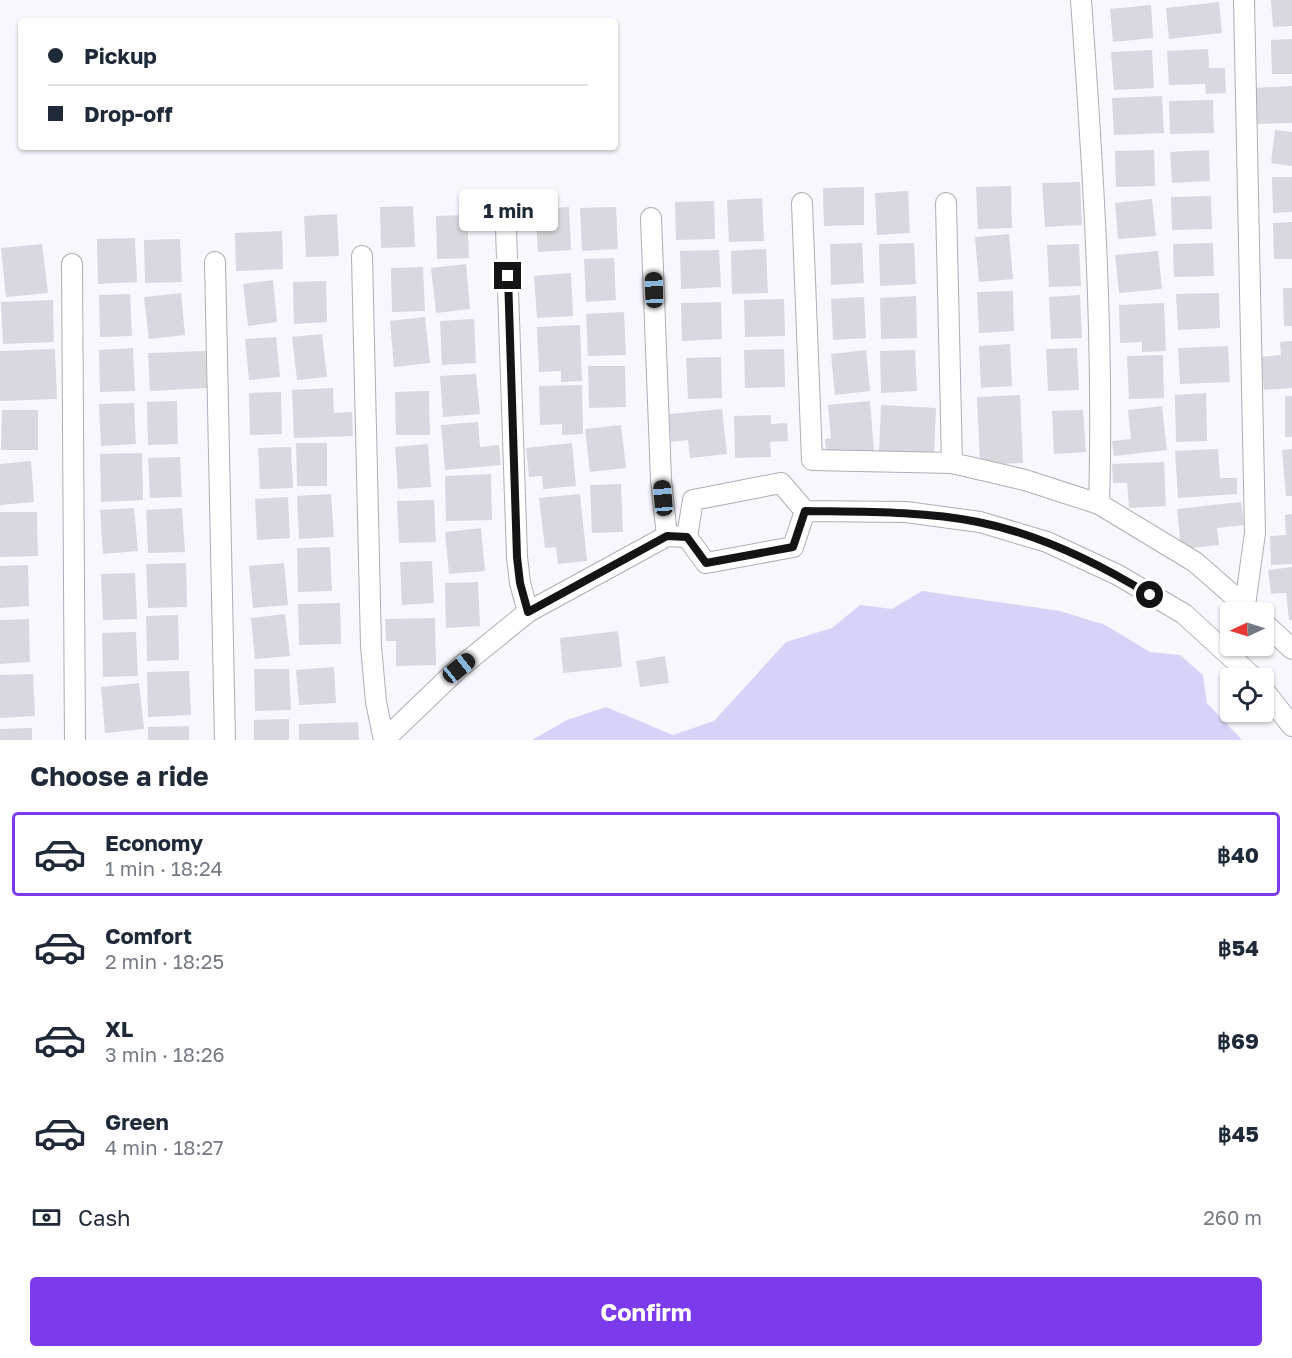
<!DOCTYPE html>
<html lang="en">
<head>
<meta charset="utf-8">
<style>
	:root { --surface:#fff; --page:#f6f6f7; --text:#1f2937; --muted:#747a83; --line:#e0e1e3; --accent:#7c3aed }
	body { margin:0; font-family:"Golos Text",sans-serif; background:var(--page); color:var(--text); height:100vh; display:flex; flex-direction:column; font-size:22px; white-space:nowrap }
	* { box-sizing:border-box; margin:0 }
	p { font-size:20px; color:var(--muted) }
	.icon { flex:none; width:33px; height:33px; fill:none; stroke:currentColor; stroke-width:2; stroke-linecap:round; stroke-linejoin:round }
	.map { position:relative; height:740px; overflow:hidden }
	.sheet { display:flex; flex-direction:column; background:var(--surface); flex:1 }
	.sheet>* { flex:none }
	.hud { position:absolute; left:18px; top:18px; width:600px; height:132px; border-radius:6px; box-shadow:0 2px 4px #0004; display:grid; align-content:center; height:132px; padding:0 30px; background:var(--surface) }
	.needle { width:39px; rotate:266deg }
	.tools { position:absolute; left:1220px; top:602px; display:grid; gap:12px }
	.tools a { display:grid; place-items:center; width:54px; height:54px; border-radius:6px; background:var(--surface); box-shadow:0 2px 4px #0004; font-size:30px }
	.end { position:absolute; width:27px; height:27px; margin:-14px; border:8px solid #141416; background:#fff; box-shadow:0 0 0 3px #fff }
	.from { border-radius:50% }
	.bubble { position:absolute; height:42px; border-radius:6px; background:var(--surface); box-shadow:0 2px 4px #0004; font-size:20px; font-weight:700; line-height:42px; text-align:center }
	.car { position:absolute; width:18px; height:36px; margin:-18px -9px; border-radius:8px; box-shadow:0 0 4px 2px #0007; background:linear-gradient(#222 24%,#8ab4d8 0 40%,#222 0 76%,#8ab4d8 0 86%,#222 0) }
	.hud b { display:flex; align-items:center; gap:21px; height:57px; font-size:22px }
	.hud b+b { border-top:2px solid var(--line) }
	.hud i { width:15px; height:15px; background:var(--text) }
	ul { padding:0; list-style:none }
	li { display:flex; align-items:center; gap:18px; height:84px; margin:0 12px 9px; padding:0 18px; border:3px solid transparent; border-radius:6px }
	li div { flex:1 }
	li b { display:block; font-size:22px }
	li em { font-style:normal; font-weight:700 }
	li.active { border-color:var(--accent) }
	li>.icon { width:54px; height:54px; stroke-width:1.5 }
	h2 { padding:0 30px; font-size:27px; line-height:72px }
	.pay { display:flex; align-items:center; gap:15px; height:66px; padding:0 30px; font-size:22px }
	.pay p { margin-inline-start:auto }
	.button { display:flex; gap:12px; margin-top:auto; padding:12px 30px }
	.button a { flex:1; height:69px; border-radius:6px; background:var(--accent); color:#fff; font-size:24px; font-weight:700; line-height:69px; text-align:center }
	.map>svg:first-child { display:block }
</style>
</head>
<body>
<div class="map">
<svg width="1292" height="740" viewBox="0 0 1292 740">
	<rect width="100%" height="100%" fill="#f7f7fd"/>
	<path fill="#d7d3f8" d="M922,591L1060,611L1105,625L1150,652L1180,655L1203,675L1207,703L1242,740H532L567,720L606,707L673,735L714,721L786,642L832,628L860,605L892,609Z"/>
	<g fill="#d8d8de">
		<path d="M1271,0H1292V26L1273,27Z"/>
		<path d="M1219,2L1222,33L1169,39L1166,8Z"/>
		<path d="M1151,5L1153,38L1113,42L1110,9Z"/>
		<path d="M1292,39V74H1272L1271,40Z"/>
		<path d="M1208,49L1209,68H1225L1226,93L1206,94L1205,84L1169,85L1167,51Z"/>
		<path d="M1152,50L1154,88L1114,90L1111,52Z"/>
		<path d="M1292,86V123L1255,124L1254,88Z"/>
		<path d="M1162,96L1164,133L1114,135L1112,98Z"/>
		<path d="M1213,100L1214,133L1170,134L1169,101Z"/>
		<path d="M1275,130L1292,132V166L1271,163Z"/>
		<path d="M1154,150L1155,186L1116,187L1115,151Z"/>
		<path d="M1209,150L1210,181L1172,183L1170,152Z"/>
		<path d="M1272,177H1292V212L1273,213Z"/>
		<path d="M1080,182L1082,225L1045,227L1042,183Z"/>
		<path d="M1011,186L1012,228L978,229L976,187Z"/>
		<path d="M864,187V225L824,226L823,188Z"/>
		<path d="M908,191L910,233L877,235L875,193Z"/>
		<path d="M1211,196L1212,229L1172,230L1171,197Z"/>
		<path d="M762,198L764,241L729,242L727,200Z"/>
		<path d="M1152,199L1156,236L1118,239L1115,203Z"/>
		<path d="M714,201L715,239L676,240L675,202Z"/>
		<path d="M413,206L415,247L381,248L380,207Z"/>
		<path d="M569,207L571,250L538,252L535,209Z"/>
		<path d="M616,207L618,249L582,251L580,208Z"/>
		<path d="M337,214L339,256L306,257L304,216Z"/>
		<path d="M467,215L469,258L437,259L436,216Z"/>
		<path d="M1292,222V259H1274L1273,223Z"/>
		<path d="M282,231L283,269L236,271L235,233Z"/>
		<path d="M1009,234L1013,279L979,282L975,237Z"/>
		<path d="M135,238L137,282L98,284L97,239Z"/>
		<path d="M180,239L182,282L145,283L144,240Z"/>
		<path d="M862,243L864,283L831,285L830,244Z"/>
		<path d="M914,243L916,284L880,286L879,244Z"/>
		<path d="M1213,243L1214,276L1174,277L1173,244Z"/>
		<path d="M42,244L48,293L6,297L1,248Z"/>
		<path d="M1079,244L1081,286L1049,287L1047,245Z"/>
		<path d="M766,249L768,293L732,294L731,251Z"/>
		<path d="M719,250L721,287L681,289L680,251Z"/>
		<path d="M1158,251L1162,289L1119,293L1115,255Z"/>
		<path d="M614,258L616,300L586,302L584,259Z"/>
		<path d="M466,264L470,309L436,313L431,268Z"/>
		<path d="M423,267L425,311L392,312L391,268Z"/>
		<path d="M571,273L573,316L537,318L534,276Z"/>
		<path d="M273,280L277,322L248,326L243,284Z"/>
		<path d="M326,281L327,322L294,324L293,282Z"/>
		<path d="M1283,288H1292V326H1284Z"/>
		<path d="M1013,291L1014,331L979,333L977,292Z"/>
		<path d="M181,293L185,335L149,339L144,297Z"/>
		<path d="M1219,293L1220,328L1178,330L1176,294Z"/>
		<path d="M130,294L132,336L100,337L99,295Z"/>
		<path d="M1080,295L1082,338L1051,339L1049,297Z"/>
		<path d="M916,296L917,338L881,339L880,298Z"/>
		<path d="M864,297L866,338L833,340L831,299Z"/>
		<path d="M784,299L785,336L745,337L744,300Z"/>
		<path d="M53,300L54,342L3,344L1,302Z"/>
		<path d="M721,302L722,339L682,341L681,303Z"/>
		<path d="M1164,303L1166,351L1142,352V342L1120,343L1119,305Z"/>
		<path d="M624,312L626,355L588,356L586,314Z"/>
		<path d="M425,317L430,363L394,367L390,321Z"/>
		<path d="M474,319L476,363L442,365L440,321Z"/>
		<path d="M580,325L582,381L561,382V371L539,372L537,327Z"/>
		<path d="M322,334L327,377L297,380L292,337Z"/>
		<path d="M276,337L280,377L249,380L245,339Z"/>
		<path d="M1292,341V388L1264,390L1261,357L1281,355L1280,342Z"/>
		<path d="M1010,344L1012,386L981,388L979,346Z"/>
		<path d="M1228,346L1230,382L1180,384L1178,348Z"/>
		<path d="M133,348L135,391L100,392L99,350Z"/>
		<path d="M1077,348L1079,390L1048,391L1046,349Z"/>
		<path d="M55,349L57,399L0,401V351Z"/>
		<path d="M784,349L785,387L745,388L744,350Z"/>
		<path d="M866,350L870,391L835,395L831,354Z"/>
		<path d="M915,350L917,391L881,393L880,351Z"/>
		<path d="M206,351L207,388L150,391L148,353Z"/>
		<path d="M1163,355L1164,398L1129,399L1127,356Z"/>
		<path d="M721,357L722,398L688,399L686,358Z"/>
		<path d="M588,366H625L626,407L589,408Z"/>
		<path d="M476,374L480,414L443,417L440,376Z"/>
		<path d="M582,385L583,434L562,435V424L540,425L539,386Z"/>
		<path d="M333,388L334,413L352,412L353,436L294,438L292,390Z"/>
		<path d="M429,391L430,435H396L395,392Z"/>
		<path d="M281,392L282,434L250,435L249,393Z"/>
		<path d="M1206,393L1207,441L1176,442L1175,395Z"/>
		<path d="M1020,395L1023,463L980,465L977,397Z"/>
		<rect x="1285" y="396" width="7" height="41"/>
		<path d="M177,401L178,444L148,445L147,402Z"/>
		<path d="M870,401L874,453L827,458L825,439L831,438L828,405Z"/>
		<path d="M134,403L136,444L101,446L99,404Z"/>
		<path d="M881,405L936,408L934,455L879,452Z"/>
		<path d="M1162,406L1167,450L1114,456L1112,441L1131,439L1128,410Z"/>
		<path d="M722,409L727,454L690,458L688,440L671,442L669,414Z"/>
		<path d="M2,410H38V450H1Z"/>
		<path d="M1083,410L1086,452L1054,454L1052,411Z"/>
		<path d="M771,415V424L787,423L788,441L770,442L771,457L735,458L734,416Z"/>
		<path d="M478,422L480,447L499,445L501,465L445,470L441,425Z"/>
		<path d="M621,425L626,468L590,472L585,429Z"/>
		<path d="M296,443H327V486H297Z"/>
		<path d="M572,443L576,486L543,489L542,476L529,477L526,448Z"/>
		<path d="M428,444L431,487L398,489L395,447Z"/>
		<path d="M291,447L293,488L260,489L258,448Z"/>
		<path d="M1218,449L1220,478H1237V494L1178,498L1175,451Z"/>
		<path d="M1292,449V496H1286L1282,450Z"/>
		<path d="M142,453L143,500L101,502L100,454Z"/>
		<path d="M180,457L182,497L150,498L148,458Z"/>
		<path d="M31,461L34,502L0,505V464Z"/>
		<path d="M1164,462L1166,506L1129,508L1127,483H1113L1112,464Z"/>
		<path d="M491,474L492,520L446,521L445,476Z"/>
		<path d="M621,484L623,532L592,533L590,485Z"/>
		<path d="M331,494L334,537L299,539L297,496Z"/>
		<path d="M580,494L587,561L558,564L556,547L545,548L539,498Z"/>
		<path d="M288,497L290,538L257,540L255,499Z"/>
		<path d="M434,500L436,542L399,543L397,501Z"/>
		<path d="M1241,502L1244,525L1217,528L1219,545L1181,549L1177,509Z"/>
		<path d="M134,508L138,551L103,554L100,510Z"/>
		<path d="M182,508L185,552L148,553L146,510Z"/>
		<path d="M0,512H37L38,556L0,557Z"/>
		<path d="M1292,514V564L1271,565L1270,536L1286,535L1285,515Z"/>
		<path d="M481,528L485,571L449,574L445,532Z"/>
		<path d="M330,547L332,591L298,592L297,548Z"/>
		<path d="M432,561L434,603L402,605L400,562Z"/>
		<path d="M186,563L187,607L148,608L146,564Z"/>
		<path d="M284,563L288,605L253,608L249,566Z"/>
		<path d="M28,565L29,606L0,608V566Z"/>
		<path d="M1292,567V620H1289L1286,593L1271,594L1268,570Z"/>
		<path d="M135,573L137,619L103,620L101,574Z"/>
		<path d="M478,582L480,626L446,628L445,583Z"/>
		<path d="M340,603L341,644L299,645L298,604Z"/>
		<path d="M285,614L290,656L255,659L251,618Z"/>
		<path d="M178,615L179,660L147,661L146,616Z"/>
		<path d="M435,618L436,665L396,666V641H386L385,619Z"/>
		<path d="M29,619L30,662L0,664V620Z"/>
		<path d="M618,631L622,667L563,673L560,638Z"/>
		<path d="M136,632L138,676L103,677L102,633Z"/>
		<path d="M665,656L669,683L640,687L636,661Z"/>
		<path d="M334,667L336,703L299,705L296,670Z"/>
		<path d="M254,669H289L291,710L255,711Z"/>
		<path d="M189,671L191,715L148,717L147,672Z"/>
		<path d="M33,674L35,716L0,718V675Z"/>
		<path d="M139,683L144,729L105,733L101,687Z"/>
		<path d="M289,719V740H254V720Z"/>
		<path d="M358,722L359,740H299V724Z"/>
		<path d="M189,726V740H148V727Z"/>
		<path d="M32,728V740H0V729Z"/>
	</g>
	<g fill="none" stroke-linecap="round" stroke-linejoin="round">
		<defs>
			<g id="minor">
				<path d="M1081,0C1093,168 1104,336 1099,504"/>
				<path d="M1244,0L1255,533L1245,605"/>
				<path d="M802,203L812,460L952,463L1025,480L1099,504L1195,562L1252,612"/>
				<path d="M946,203L952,463"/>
				<path d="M651,218L661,480L667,536"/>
				<path d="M506,229L517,557L520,583L528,612"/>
				<path d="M362,256L371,646L376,702L384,740"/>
				<path d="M215,262L225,740"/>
				<path d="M72,264L75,740"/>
				<path d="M805,511L793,547L706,563L687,537L693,500L781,483L805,511L906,512L980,522L1047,542L1118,575L1184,614L1254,678"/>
				<path d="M1263,622L1292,649"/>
				<path d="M1263,689L1292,726"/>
				<path d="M384,740L459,668L528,612L667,536L687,537"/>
			</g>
		</defs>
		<use href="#minor" stroke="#aeaeb4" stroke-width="22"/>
		<use href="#minor" stroke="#fff" stroke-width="20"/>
	</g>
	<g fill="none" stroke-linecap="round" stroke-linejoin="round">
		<path stroke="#141416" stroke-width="8" d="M508,276L517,557L520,583L528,612L667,536L687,537L706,563L793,547L805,511C863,512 921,511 978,522C1039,534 1098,563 1150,595"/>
	</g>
</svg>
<div class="tools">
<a><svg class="needle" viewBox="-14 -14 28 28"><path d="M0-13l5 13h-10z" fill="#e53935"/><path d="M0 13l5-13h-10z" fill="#747a83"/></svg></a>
<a><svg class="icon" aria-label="locate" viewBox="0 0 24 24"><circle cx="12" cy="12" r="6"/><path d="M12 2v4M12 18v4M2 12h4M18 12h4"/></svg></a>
</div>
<i class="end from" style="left:1150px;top:595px"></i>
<i class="end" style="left:508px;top:276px"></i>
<div class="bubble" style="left:459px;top:189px;width:99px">1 min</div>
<i class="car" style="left:654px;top:290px;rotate:358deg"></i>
<i class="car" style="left:663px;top:498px;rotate:355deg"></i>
<i class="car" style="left:459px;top:668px;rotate:51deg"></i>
<div class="hud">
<b><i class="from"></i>Pickup</b>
<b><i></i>Drop-off</b>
</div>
</div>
<section class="sheet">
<h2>Choose a ride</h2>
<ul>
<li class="active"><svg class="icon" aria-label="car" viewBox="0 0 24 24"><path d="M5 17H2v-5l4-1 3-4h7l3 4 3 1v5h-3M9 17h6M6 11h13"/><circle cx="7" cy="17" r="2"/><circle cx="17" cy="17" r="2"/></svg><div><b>Economy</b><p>1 min · 18:24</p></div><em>฿40</em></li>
<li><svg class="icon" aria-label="car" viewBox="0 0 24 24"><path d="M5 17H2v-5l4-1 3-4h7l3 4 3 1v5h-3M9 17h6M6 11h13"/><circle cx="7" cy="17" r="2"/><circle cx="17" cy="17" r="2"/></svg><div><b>Comfort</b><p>2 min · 18:25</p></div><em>฿54</em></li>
<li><svg class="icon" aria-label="car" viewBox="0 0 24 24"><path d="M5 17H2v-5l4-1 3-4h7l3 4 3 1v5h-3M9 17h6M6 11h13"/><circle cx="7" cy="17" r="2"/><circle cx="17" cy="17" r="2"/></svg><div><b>XL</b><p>3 min · 18:26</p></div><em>฿69</em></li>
<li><svg class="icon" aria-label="car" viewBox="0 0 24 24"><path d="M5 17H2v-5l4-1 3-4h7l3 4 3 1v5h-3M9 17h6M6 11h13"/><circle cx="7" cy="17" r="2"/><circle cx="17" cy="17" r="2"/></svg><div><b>Green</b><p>4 min · 18:27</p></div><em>฿45</em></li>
</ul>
<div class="pay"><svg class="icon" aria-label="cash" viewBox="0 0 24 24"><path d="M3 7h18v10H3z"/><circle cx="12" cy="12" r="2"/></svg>Cash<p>260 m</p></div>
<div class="button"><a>Confirm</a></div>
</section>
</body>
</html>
